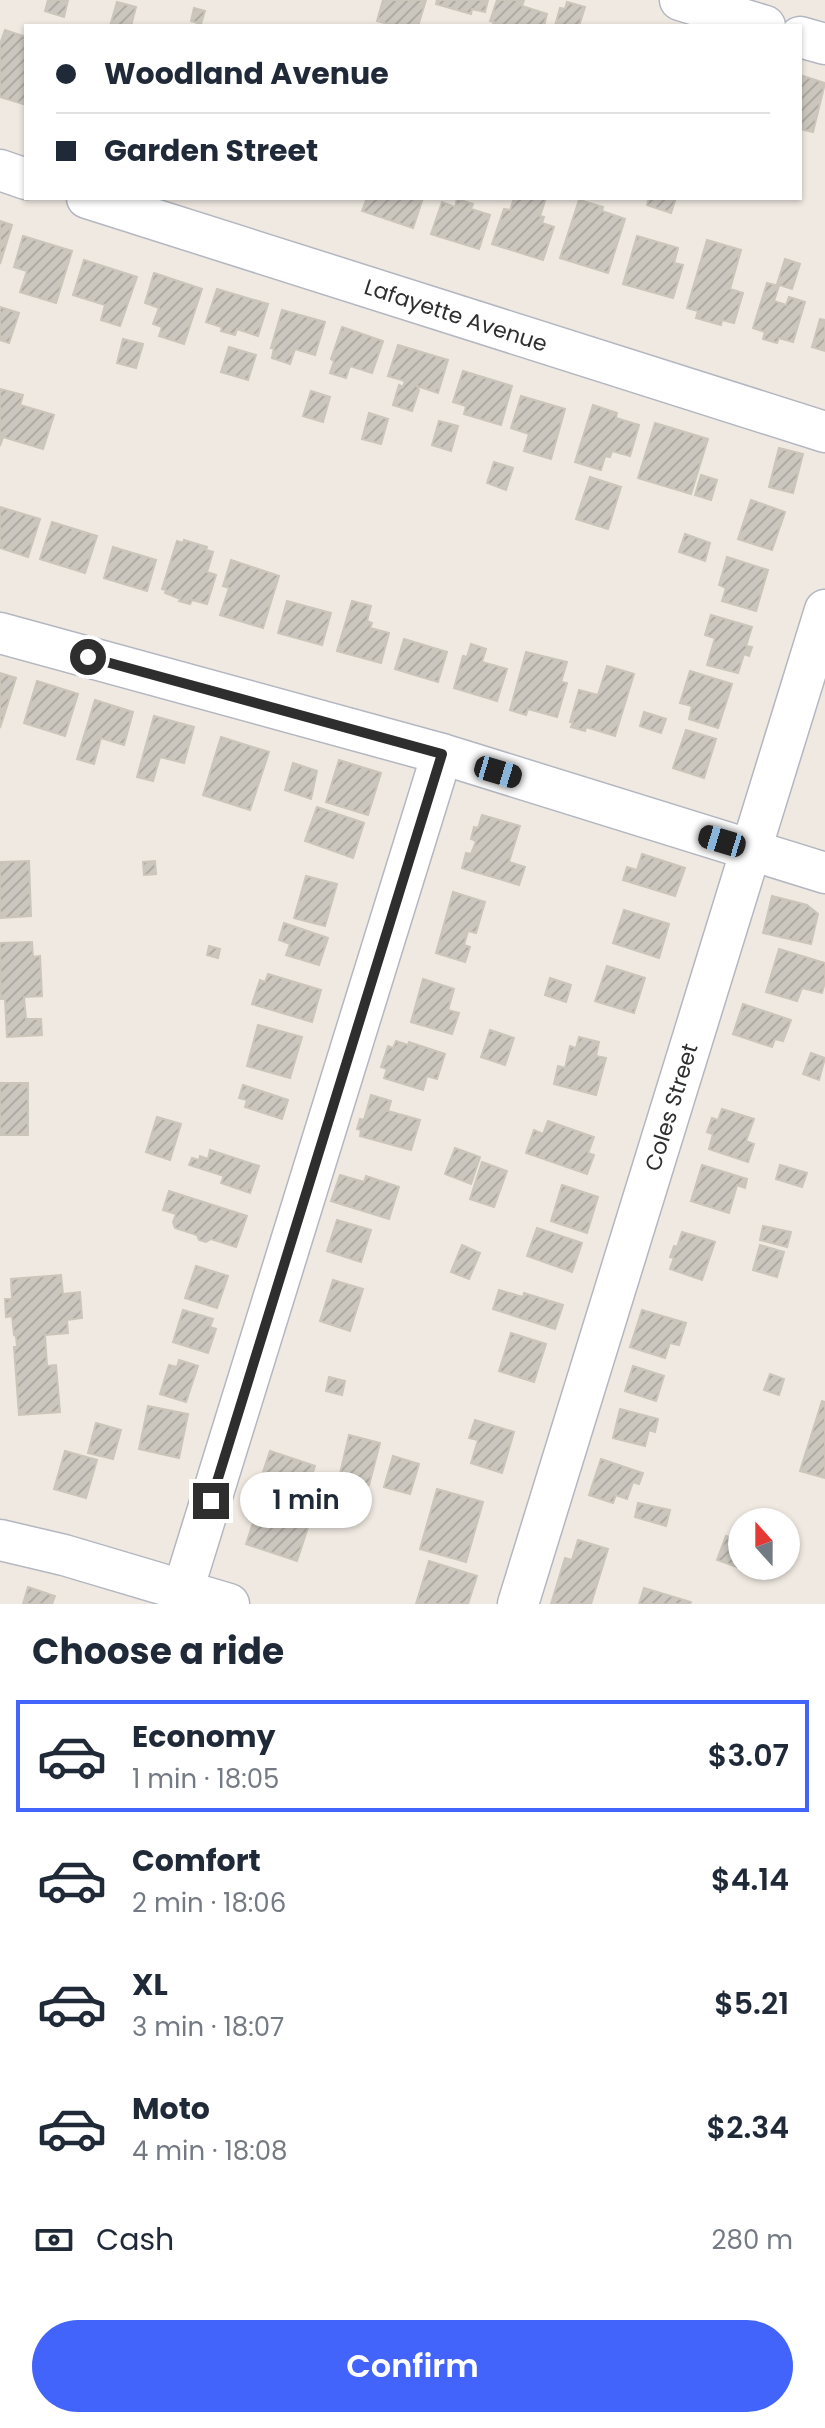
<!DOCTYPE html>
<html lang="en">
<head>
<meta charset="utf-8">
<style>
	:root { --surface:#fff; --page:#f2f2f3; --text:#1f2937; --muted:#747a83; --line:#e0e1e3; --accent:#4264fb }
	body { margin:0; font-family:Poppins,sans-serif; background:var(--page); color:var(--text); height:100vh; display:flex; flex-direction:column; font-size:30px; white-space:nowrap }
	* { box-sizing:border-box; margin:0 }
	p { font-size:26px; color:var(--muted) }
	.icon { flex:none; width:44px; height:44px; fill:none; stroke:currentColor; stroke-width:2; stroke-linecap:round; stroke-linejoin:round }
	.map { position:relative; height:1604px; overflow:hidden }
	.details { display:flex; flex-direction:column; background:var(--surface); flex:1 }
	.details>* { flex:none }
	.top-card { position:absolute; left:24px; top:24px; width:778px; height:176px; border-radius:0px; box-shadow:0 2px 6px #0004; display:grid; align-content:center; height:176px; padding:0 32px; background:var(--surface) }
	.needle { width:52px; rotate:339deg }
	.controls { position:absolute; left:728px; top:1508px; display:grid; gap:16px }
	.controls a { display:grid; place-items:center; width:72px; height:72px; border-radius:50%; background:var(--surface); box-shadow:0 2px 6px #0004; font-size:40px }
	.end { position:absolute; width:36px; height:36px; margin:-18px; border:10px solid #2e2e2e; background:#fff; box-shadow:0 0 0 4px #fff }
	.from { border-radius:50% }
	.bubble { position:absolute; height:56px; border-radius:28px; background:var(--surface); box-shadow:0 2px 6px #0004; font-size:26px; font-weight:600; line-height:56px; text-align:center }
	.car { position:absolute; width:24px; height:48px; margin:-24px -12px; border-radius:10px; box-shadow:0 0 6px 2px #0007; background:linear-gradient(#222 24%,#8ab4d8 0 40%,#222 0 76%,#8ab4d8 0 86%,#222 0) }
	.top-card b { display:flex; align-items:center; gap:28px; height:76px; font-size:30px }
	.top-card b+b { border-top:2px solid var(--line) }
	.top-card i { width:20px; height:20px; background:var(--text) }
	ul { padding:0; list-style:none }
	li { display:flex; align-items:center; gap:24px; height:112px; margin:0 16px 12px; padding:0 16px; border:4px solid transparent; border-radius:0px }
	li div { flex:1 }
	li b { display:block; font-size:30px }
	li em { font-style:normal; font-weight:600 }
	li.current { border-color:var(--accent) }
	li>.icon { width:72px; height:72px; stroke-width:1.5 }
	h2 { padding:0 32px; font-size:36px; line-height:96px }
	.pay { display:flex; align-items:center; gap:20px; height:88px; padding:0 32px; font-size:30px }
	.pay p { margin-inline-start:auto }
	.button { display:flex; gap:16px; margin-top:auto; padding:16px 32px }
	.button a { flex:1; height:92px; border-radius:48px; background:var(--accent); color:#fff; font-size:32px; font-weight:600; line-height:92px; text-align:center }
	.map>svg:first-child { display:block }
</style>
</head>
<body>
<div class="map">
<svg width="825" height="1604" viewBox="0 0 825 1604">
	<defs>
		<pattern id="building-hatch" width="6" height="6" patternUnits="userSpaceOnUse" patternTransform="scale(2)"><rect width="6" height="6" fill="#cbc7bf"/><path d="M-1 1l2-2M0 6l6-6M5 7l2-2" fill="none" stroke="#afaba4"/></pattern>
	</defs>
	<rect width="100%" height="100%" fill="#efe9e1"/>
	<g fill="url(#building-hatch)" stroke="#cbc5ba" stroke-width="2">
		<path d="M48,0H68L64,17L45,11Z"/>
		<path d="M383,0H426L418,26H396L377,21Z"/>
		<path d="M437,0H488L485,12L472,9L471,14L436,4Z"/>
		<path d="M497,0H524L522,6L547,14L544,26H492L494,22L490,21Z"/>
		<path d="M117,2L136,7L131,26H110Z"/>
		<path d="M567,2L585,7L579,26H555L560,8L565,9Z"/>
		<path d="M194,8L205,11L201,24L191,21Z"/>
		<path d="M5,30L26,37V105L0,97V44Z"/>
		<path d="M800,75L825,83L813,132L800,129Z"/>
		<path d="M367,198H423L413,228L362,211Z"/>
		<path d="M514,198H546L540,216L544,217L542,223L554,227L543,260L492,244L504,209L510,210Z"/>
		<path d="M649,198H676L671,213L647,205Z"/>
		<path d="M457,199L473,204L471,209L490,215L479,249L431,234L442,202L455,207Z"/>
		<path d="M579,200L603,207L602,211L625,219L608,273L560,258Z"/>
		<path d="M0,221L12,225L0,264Z"/>
		<path d="M23,236L72,251L56,303L20,292L27,271L14,267Z"/>
		<path d="M637,236L678,248L674,263L683,265L673,298L623,284Z"/>
		<path d="M707,240L741,250L730,289L743,293L734,323L722,320L721,325L696,318L698,311L687,308Z"/>
		<path d="M785,259L800,264L792,289L777,284Z"/>
		<path d="M84,260L137,277L120,326L101,320L105,305L73,295Z"/>
		<path d="M154,273L202,289L184,344L159,336L162,327L153,324L159,308L145,303Z"/>
		<path d="M767,283L779,286L774,301L786,305L789,297L805,302L793,342L779,338L777,343L763,339L765,332L753,328Z"/>
		<path d="M217,289L268,304L258,336L237,329L235,335L221,331L222,327L206,322Z"/>
		<path d="M0,307L19,313L9,343L0,340Z"/>
		<path d="M282,310L325,322L315,355L295,349L290,364L272,358L274,348H271Z"/>
		<path d="M820,319L825,320V351L812,347Z"/>
		<path d="M342,327L383,341L372,373L350,366L346,378L330,373L334,361L331,359Z"/>
		<path d="M123,339L143,344L136,368L117,363Z"/>
		<path d="M398,345L448,360L438,393L417,386L419,390L412,411L393,405L399,385L403,387L405,381L388,376Z"/>
		<path d="M229,347L256,355L248,380L221,372Z"/>
		<path d="M463,371L512,386L501,425L464,414L466,406L453,402Z"/>
		<path d="M0,389L23,395L20,405L54,415L43,449L3,437L0,446Z"/>
		<path d="M311,391L330,397L323,422L303,416Z"/>
		<path d="M521,396L565,409L551,459L524,451L529,434L511,428Z"/>
		<path d="M593,405L617,413L616,418L639,425L630,456L612,451L610,457L605,456L601,470L575,462Z"/>
		<path d="M369,413L388,419L381,444L362,439Z"/>
		<path d="M439,421L458,426L451,451L432,445Z"/>
		<path d="M655,423L708,439L691,494L638,478Z"/>
		<path d="M779,448L803,454L793,493L769,487Z"/>
		<path d="M494,462L513,468L506,490L487,483Z"/>
		<path d="M701,475L717,480L711,500L695,495Z"/>
		<path d="M590,477L621,487L608,529L576,519Z"/>
		<path d="M751,500L785,512L772,550L738,539Z"/>
		<path d="M0,507L40,519L28,557L0,548Z"/>
		<path d="M52,522L97,536L85,573L40,559Z"/>
		<path d="M685,534L710,543L705,561L679,552Z"/>
		<path d="M184,540L207,547L206,550L213,552L207,572L216,575L207,604L192,600L190,604L179,601L182,595L178,598L165,593L166,590L162,589L177,541L183,543Z"/>
		<path d="M113,547L156,560L147,591L104,578Z"/>
		<path d="M727,557L768,570L756,611L722,601L726,588L719,585Z"/>
		<path d="M231,560L279,576L263,628L220,615L229,588L223,586Z"/>
		<path d="M287,601L331,613L322,645L278,633Z"/>
		<path d="M352,601L371,606L367,621L372,623L370,628L389,633L381,663L337,651Z"/>
		<path d="M711,615L752,627L746,646L752,647L749,656L744,654L738,673L707,665L715,638L705,635Z"/>
		<path d="M404,639L447,652L438,682L395,669Z"/>
		<path d="M471,644L486,649L482,662L507,669L497,701L454,688L463,656L467,657Z"/>
		<path d="M526,652L567,662L561,682L567,683L557,717L528,709L526,715L510,710Z"/>
		<path d="M607,666L634,674L615,736L586,727L585,731L571,727L573,722H570L579,690L598,695Z"/>
		<path d="M690,671L732,684L718,728L689,719L692,706L680,703Z"/>
		<path d="M0,673L16,678L0,728Z"/>
		<path d="M37,681L78,694L65,736L24,723Z"/>
		<path d="M95,700L133,712L124,745L101,738L94,764L77,759Z"/>
		<path d="M644,712L666,719L661,733L640,726Z"/>
		<path d="M154,716L194,727L184,763L160,757L153,781L137,777Z"/>
		<path d="M686,730L716,739L704,778L673,768Z"/>
		<path d="M221,737L269,752L250,810L203,795Z"/>
		<path d="M339,760L381,773L368,815L326,802Z"/>
		<path d="M293,763L317,771L311,799L285,790Z"/>
		<path d="M317,807L364,823L353,858L305,841Z"/>
		<path d="M482,815L520,826L509,862L525,867L519,885L462,868L466,853L471,854L476,841L471,839L474,827L478,828Z"/>
		<path d="M642,854L685,868L675,896L623,880L627,867L637,870Z"/>
		<path d="M29,861L31,916L0,918V862Z"/>
		<path d="M155,861L156,874L144,875L143,862Z"/>
		<path d="M306,876L337,884L325,926L294,918Z"/>
		<path d="M453,892L485,902L476,933L468,931L464,945L470,947L465,962L436,953Z"/>
		<path d="M772,896L807,905L818,914L811,944L763,933Z"/>
		<path d="M624,910L669,924L659,958L613,943Z"/>
		<path d="M284,923L328,938L319,965L286,955L290,944L279,940Z"/>
		<path d="M32,942L33,957L40,956L42,996L24,997L26,1019H41L42,1035L7,1037L5,999H1L0,943Z"/>
		<path d="M209,946L220,949L218,958L207,955Z"/>
		<path d="M779,949L825,963V982L822,993L802,988L797,1001L766,992Z"/>
		<path d="M607,966L645,978L634,1013L595,1001Z"/>
		<path d="M268,974L321,990L312,1022L252,1004L260,980L265,982Z"/>
		<path d="M550,978L571,985L566,1002L545,995Z"/>
		<path d="M423,979L454,989L448,1010L459,1013L452,1034L411,1022Z"/>
		<path d="M743,1004L791,1020L783,1041L775,1039L772,1047L733,1034Z"/>
		<path d="M258,1025L302,1037L290,1078L247,1066Z"/>
		<path d="M490,1030L514,1038L505,1065L481,1057Z"/>
		<path d="M579,1037L599,1042L596,1056L606,1058L596,1095L554,1084L558,1066L565,1068L570,1046L576,1048Z"/>
		<path d="M396,1041L408,1045L409,1042L445,1054L437,1079L427,1076L423,1090L384,1078L387,1069L381,1067L388,1046L393,1048Z"/>
		<path d="M811,1053L825,1058L819,1080L803,1074Z"/>
		<rect x="0" y="1083" width="28" height="52"/>
		<path d="M243,1085L288,1100L282,1119L245,1107L247,1100L239,1098Z"/>
		<path d="M371,1095L391,1101L388,1111L420,1120L411,1150L360,1136L361,1130L357,1129L360,1119L364,1120Z"/>
		<path d="M722,1109L754,1119L746,1141L754,1144L748,1162L709,1149L713,1134L707,1132L712,1118L718,1120Z"/>
		<path d="M157,1117L181,1124L170,1160L146,1152Z"/>
		<path d="M548,1121L594,1137L588,1153L594,1155L587,1174L526,1153L534,1130L543,1134Z"/>
		<path d="M455,1148L480,1157L471,1184L445,1174Z"/>
		<path d="M210,1150L259,1166L250,1193L221,1183L224,1176L189,1165L192,1158L199,1160L200,1156L208,1159Z"/>
		<path d="M482,1162L507,1171L494,1207L470,1199Z"/>
		<path d="M702,1165L747,1179L745,1188L737,1185L729,1213L691,1201Z"/>
		<path d="M780,1165L807,1173L802,1187L776,1179Z"/>
		<path d="M340,1175L364,1182L366,1176L399,1187L389,1219L331,1201Z"/>
		<path d="M562,1185L598,1197L587,1233L551,1221Z"/>
		<path d="M169,1191L247,1216L236,1247L211,1239L206,1242L199,1240L197,1235L175,1228L173,1222L176,1214L163,1210Z"/>
		<path d="M337,1220L371,1230L361,1262L327,1251Z"/>
		<path d="M763,1226L791,1232L787,1247L760,1240Z"/>
		<path d="M537,1228L582,1243L572,1272L527,1256Z"/>
		<path d="M682,1232L715,1242L702,1280L670,1269L674,1258L670,1257L674,1246L677,1247Z"/>
		<path d="M462,1245L480,1253L469,1279L451,1272Z"/>
		<path d="M760,1245L784,1252L777,1277L753,1270Z"/>
		<path d="M196,1266L228,1276L217,1308L185,1298Z"/>
		<path d="M61,1275L63,1294L80,1292L82,1318L67,1320L68,1333L45,1335L47,1366L56,1365L60,1412L19,1415L14,1347H17L16,1336L14,1335L12,1316L6,1317L5,1299H12L11,1279Z"/>
		<path d="M333,1280L363,1289L350,1331L320,1321Z"/>
		<path d="M499,1290L523,1297L524,1293L563,1305L555,1329L493,1309Z"/>
		<path d="M183,1310L213,1319L210,1327L216,1329L208,1353L173,1342Z"/>
		<path d="M642,1310L686,1323L679,1345L670,1343L665,1358L630,1347Z"/>
		<path d="M511,1333L546,1344L534,1382L499,1371Z"/>
		<path d="M179,1360L198,1366L186,1402L160,1394L169,1365L177,1367Z"/>
		<path d="M633,1366L664,1376L656,1401L625,1391Z"/>
		<path d="M770,1374L784,1379L779,1395L764,1390Z"/>
		<path d="M329,1377L345,1381L342,1395L326,1391Z"/>
		<path d="M822,1401L825,1402V1478L800,1471Z"/>
		<path d="M148,1406L188,1414L179,1458L139,1449Z"/>
		<path d="M620,1409L658,1419L655,1432L649,1430L645,1446L613,1438Z"/>
		<path d="M475,1420L514,1432L502,1473L471,1463L478,1440L469,1438Z"/>
		<path d="M96,1423L121,1430L113,1459L88,1453Z"/>
		<path d="M349,1435L380,1443L369,1485L339,1478Z"/>
		<path d="M65,1451L97,1460L86,1498L54,1489Z"/>
		<path d="M270,1451L315,1466L305,1496L260,1481Z"/>
		<path d="M393,1456L419,1464L410,1494L384,1487Z"/>
		<path d="M601,1459L643,1473L639,1484L633,1482L627,1499L616,1495L613,1503L589,1495Z"/>
		<path d="M437,1489L483,1502L466,1562L420,1549Z"/>
		<path d="M638,1503L670,1510L666,1526L635,1517Z"/>
		<path d="M258,1508L309,1524L297,1561L246,1544Z"/>
		<path d="M726,1536L742,1541L743,1569L717,1560Z"/>
		<path d="M578,1540L608,1549L591,1604H551L565,1558L572,1560Z"/>
		<path d="M429,1561L477,1576L468,1604H416Z"/>
		<path d="M28,1587L55,1596L52,1604H23Z"/>
		<path d="M644,1588L691,1602L690,1604H639Z"/>
	</g>
	<g fill="none" stroke-linecap="round" stroke-linejoin="round">
		<defs>
			<g id="minor">
				<path d="M680,0L765,26"/>
				<path d="M800,37L825,44"/>
				<path d="M0,170L26,179"/>
				<path d="M87,198L825,432"/>
				<path d="M0,633L442,754L825,873"/>
				<path d="M0,1540L64,1555L229,1604"/>
				<path d="M183,1590L442,754"/>
				<path d="M518,1604L825,610"/>
			</g>
		</defs>
		<use href="#minor" stroke="#b4b7c1" stroke-width="43"/>
		<use href="#minor" stroke="#fff" stroke-width="40"/>
	</g>
	<g fill="none" stroke-linecap="round" stroke-linejoin="round">
		<path stroke="#2e2e2e" stroke-width="10" d="M88,657L442,754L211,1501"/>
	</g>
	<g text-anchor="middle" stroke-width="6" stroke-linejoin="round" paint-order="stroke">
		<g font-size="22" fill="#2e2e2e" stroke="#fff">
			<text transform="translate(456 315) rotate(18)" y="8">Lafayette Avenue</text>
			<text transform="translate(671 1107) rotate(-73)" y="8">Coles Street</text>
		</g>
	</g>
</svg>
<div class="controls">
<a><svg class="needle" viewBox="-14 -14 28 28"><path d="M0-13l5 13h-10z" fill="#e53935"/><path d="M0 13l5-13h-10z" fill="#747a83"/></svg></a>
</div>
<i class="end from" style="left:88px;top:657px"></i>
<i class="end" style="left:211px;top:1501px"></i>
<div class="bubble" style="left:240px;top:1472px;width:132px">1 min</div>
<i class="car" style="left:498px;top:772px;rotate:107deg"></i>
<i class="car" style="left:722px;top:841px;rotate:287deg"></i>
<div class="top-card">
<b><i class="from"></i>Woodland Avenue</b>
<b><i></i>Garden Street</b>
</div>
</div>
<section class="details">
<h2>Choose a ride</h2>
<ul>
<li class="current"><svg class="icon" aria-label="car" viewBox="0 0 24 24"><path d="M5 17H2v-5l4-1 3-4h7l3 4 3 1v5h-3M9 17h6M6 11h13"/><circle cx="7" cy="17" r="2"/><circle cx="17" cy="17" r="2"/></svg><div><b>Economy</b><p>1 min · 18:05</p></div><em>$3.07</em></li>
<li><svg class="icon" aria-label="car" viewBox="0 0 24 24"><path d="M5 17H2v-5l4-1 3-4h7l3 4 3 1v5h-3M9 17h6M6 11h13"/><circle cx="7" cy="17" r="2"/><circle cx="17" cy="17" r="2"/></svg><div><b>Comfort</b><p>2 min · 18:06</p></div><em>$4.14</em></li>
<li><svg class="icon" aria-label="car" viewBox="0 0 24 24"><path d="M5 17H2v-5l4-1 3-4h7l3 4 3 1v5h-3M9 17h6M6 11h13"/><circle cx="7" cy="17" r="2"/><circle cx="17" cy="17" r="2"/></svg><div><b>XL</b><p>3 min · 18:07</p></div><em>$5.21</em></li>
<li><svg class="icon" aria-label="car" viewBox="0 0 24 24"><path d="M5 17H2v-5l4-1 3-4h7l3 4 3 1v5h-3M9 17h6M6 11h13"/><circle cx="7" cy="17" r="2"/><circle cx="17" cy="17" r="2"/></svg><div><b>Moto</b><p>4 min · 18:08</p></div><em>$2.34</em></li>
</ul>
<div class="pay"><svg class="icon" aria-label="cash" viewBox="0 0 24 24"><path d="M3 7h18v10H3z"/><circle cx="12" cy="12" r="2"/></svg>Cash<p>280 m</p></div>
<div class="button"><a>Confirm</a></div>
</section>
</body>
</html>
